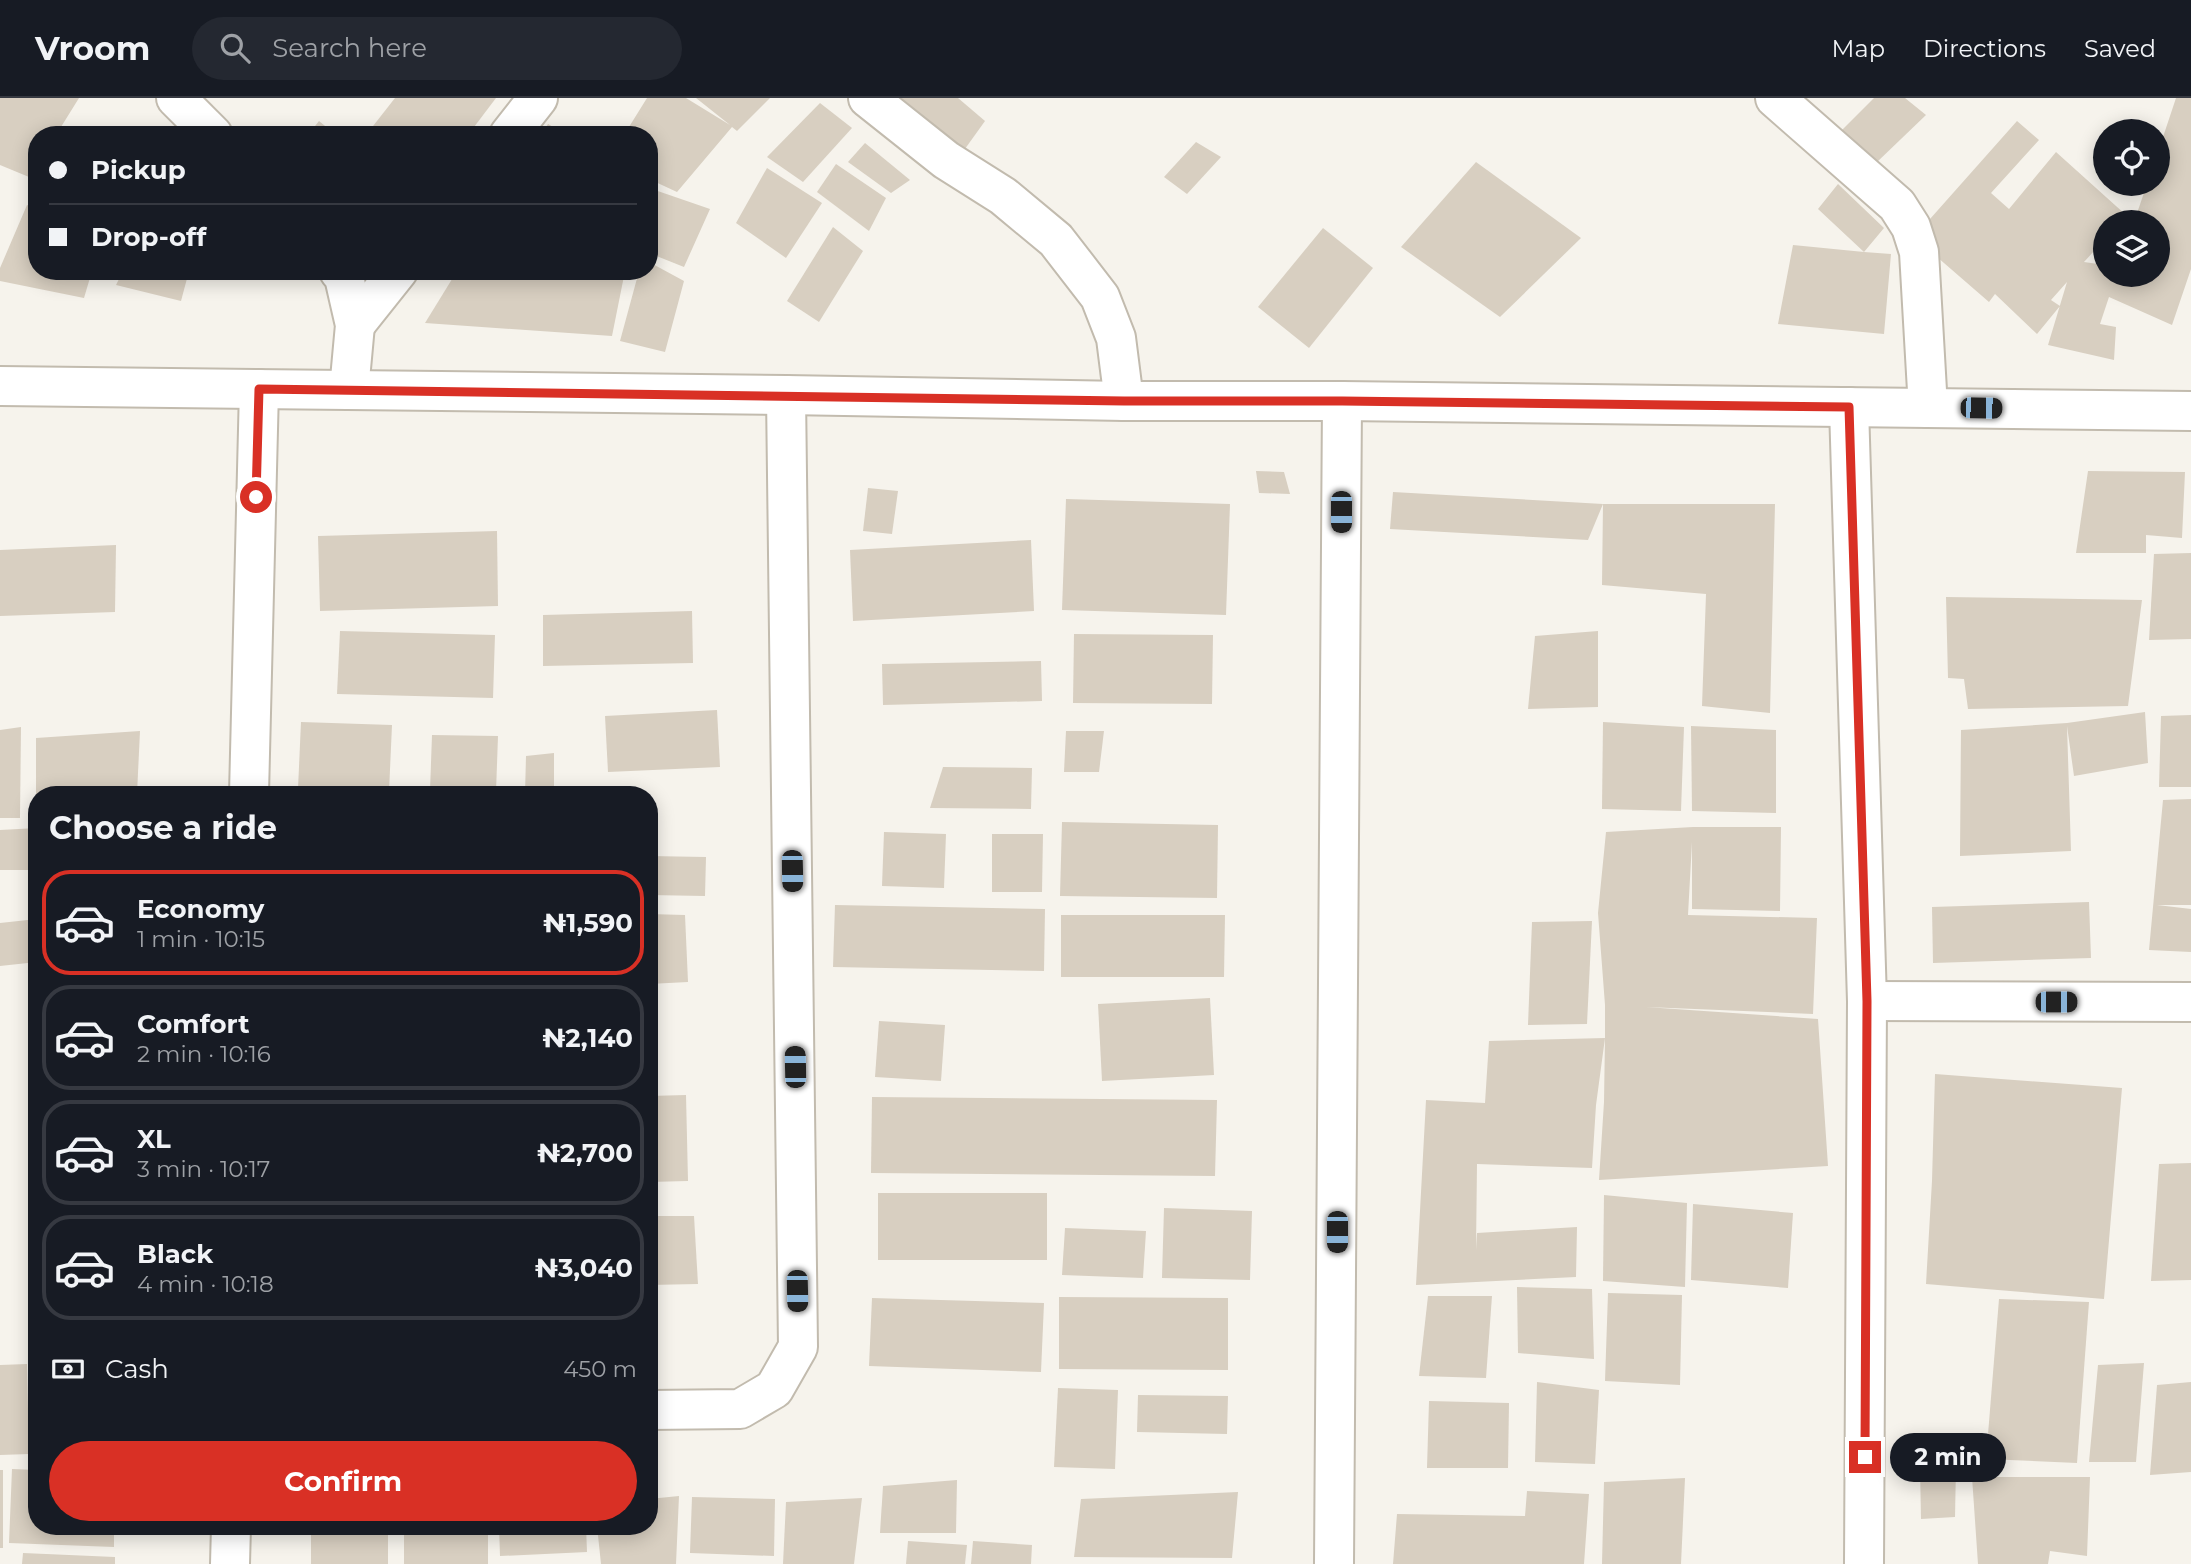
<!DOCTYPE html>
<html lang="en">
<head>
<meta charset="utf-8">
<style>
	:root { --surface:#171b24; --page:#242831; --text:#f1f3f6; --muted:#9ea1a6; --line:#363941; --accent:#d93025 }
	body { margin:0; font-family:Montserrat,sans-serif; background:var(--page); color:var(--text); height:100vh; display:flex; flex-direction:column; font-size:26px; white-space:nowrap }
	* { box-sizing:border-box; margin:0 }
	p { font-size:23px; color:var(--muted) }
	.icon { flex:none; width:38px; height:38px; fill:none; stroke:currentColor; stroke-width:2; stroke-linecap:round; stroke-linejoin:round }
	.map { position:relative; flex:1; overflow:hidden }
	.panel { position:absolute; left:28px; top:688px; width:630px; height:749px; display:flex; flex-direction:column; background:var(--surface); border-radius:28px; box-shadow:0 4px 18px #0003 }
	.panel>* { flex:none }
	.top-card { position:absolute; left:28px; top:28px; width:630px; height:154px; border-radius:28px; box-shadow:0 4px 18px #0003; display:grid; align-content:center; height:154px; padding:0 21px; background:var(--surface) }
	.controls { position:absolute; left:2093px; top:21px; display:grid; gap:14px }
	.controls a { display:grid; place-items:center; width:77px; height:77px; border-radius:50%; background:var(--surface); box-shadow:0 4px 18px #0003; font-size:35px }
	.end { position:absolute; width:32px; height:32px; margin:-16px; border:9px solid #d93025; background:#fff; box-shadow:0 0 0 4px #fff }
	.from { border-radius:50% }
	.bubble { position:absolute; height:49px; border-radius:24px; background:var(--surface); box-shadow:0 4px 18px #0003; font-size:23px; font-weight:700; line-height:49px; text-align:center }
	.car { position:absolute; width:21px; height:42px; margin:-21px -10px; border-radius:9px; box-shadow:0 0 5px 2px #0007; background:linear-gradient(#222 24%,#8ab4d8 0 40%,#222 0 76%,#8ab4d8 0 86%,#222 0) }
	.top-card b { display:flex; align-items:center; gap:24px; height:66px; font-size:26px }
	.top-card b+b { border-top:2px solid var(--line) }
	.top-card i { width:18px; height:18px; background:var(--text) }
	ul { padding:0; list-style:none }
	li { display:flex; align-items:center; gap:21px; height:105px; margin:0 14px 10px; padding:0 7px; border:4px solid var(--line); border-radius:28px }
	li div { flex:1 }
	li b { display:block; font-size:26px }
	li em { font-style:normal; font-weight:700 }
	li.on { border-color:var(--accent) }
	li>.icon { width:63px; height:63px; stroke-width:1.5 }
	h2 { padding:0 21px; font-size:32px; line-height:84px }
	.pay { display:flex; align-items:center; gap:18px; height:77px; padding:0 21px; font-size:26px }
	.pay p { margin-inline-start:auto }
	.action { display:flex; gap:14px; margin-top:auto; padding:14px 21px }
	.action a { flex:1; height:80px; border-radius:42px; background:var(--accent); color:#fff; font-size:28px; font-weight:700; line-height:80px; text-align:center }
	header { display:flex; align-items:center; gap:42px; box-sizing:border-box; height:98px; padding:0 35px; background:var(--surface); border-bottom:2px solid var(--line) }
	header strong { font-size:33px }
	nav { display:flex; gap:38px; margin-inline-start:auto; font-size:24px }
	.search { width:490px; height:63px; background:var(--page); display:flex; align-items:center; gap:18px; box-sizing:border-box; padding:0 24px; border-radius:38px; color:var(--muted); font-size:26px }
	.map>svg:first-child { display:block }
</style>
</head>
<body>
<header>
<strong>Vroom</strong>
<div class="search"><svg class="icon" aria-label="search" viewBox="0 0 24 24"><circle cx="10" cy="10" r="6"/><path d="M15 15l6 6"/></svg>Search here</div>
<nav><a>Map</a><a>Directions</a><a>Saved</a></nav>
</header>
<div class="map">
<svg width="2191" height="1466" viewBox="0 0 2191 1466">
	<rect width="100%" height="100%" fill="#f6f3ec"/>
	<g fill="#d8cfc1">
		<path d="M0,0H79L56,37H37V67L29,79L0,67Z"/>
		<path d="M395,0H496L468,37H366Z"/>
		<path d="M647,0H686L730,27L696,0H770L737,33L732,29L677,94L649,81V37H624Z"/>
		<path d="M893,0H958L985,23L962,55Z"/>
		<path d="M1874,0H1905L1926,17L1876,65L1840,34Z"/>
		<path d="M2176,0H2191V171L2172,227L2109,199L2100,226L2116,229L2114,262L2048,247L2067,184L2051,202L2060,208L2037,236L1995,196L1989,204L1914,139L2017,23L2039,42L1991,95L2009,111L2056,54L2126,117L2120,124H2105V141L2084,164L2105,167V177H2158V124H2134L2147,86H2158V54Z"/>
		<path d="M820,5L852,30L803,84L767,59Z"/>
		<path d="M319,23L336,37H308Z"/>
		<path d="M548,26L567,37H541Z"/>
		<path d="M1196,44L1221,59L1187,96L1164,79Z"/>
		<path d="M865,45L910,82L891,95L848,64Z"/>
		<path d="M1476,64L1581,140L1500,219L1401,149Z"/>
		<path d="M836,66L886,100L869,133L817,94Z"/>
		<path d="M767,70L822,105L786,160L736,125Z"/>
		<path d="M1838,86L1884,130L1864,154L1891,156L1884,236L1778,226L1793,147L1864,154L1818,111Z"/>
		<path d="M649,90L710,111L684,169L649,155V116L656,99L649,112Z"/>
		<path d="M27,107L37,111V173H92L84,200L0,183V170Z"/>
		<path d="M833,129L863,153L819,224L787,203Z"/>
		<path d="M1323,130L1373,170L1309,250L1258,209Z"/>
		<path d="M649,164L684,183L665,254L620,243L639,173H649Z"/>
		<path d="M123,173H189L181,203L116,187Z"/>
		<path d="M457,173H625L612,238L425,225Z"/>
		<path d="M1256,373L1284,374L1290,396L1259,395Z"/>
		<path d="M2088,373L2185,374L2182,440L2146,437V455H2076Z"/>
		<path d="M868,390L898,393L892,436L863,433Z"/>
		<path d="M1393,394L1603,406L1588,442L1390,431Z"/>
		<path d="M1066,401L1230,406L1226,517L1062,512Z"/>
		<path d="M1603,406H1775L1770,615L1702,608L1706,496L1602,487Z"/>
		<path d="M497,433L498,508L320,513L318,438Z"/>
		<path d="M1031,442L1034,513L853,523L850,452Z"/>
		<path d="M116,447L115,514L0,518V452Z"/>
		<path d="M2191,455V541L2149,542L2154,456Z"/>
		<path d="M1946,499L2142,502L2128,608L1968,611L1964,581L1948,580Z"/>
		<path d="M692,513L693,565L543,568V517Z"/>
		<path d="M340,533L495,537L493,600L337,596Z"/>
		<path d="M1598,533V609L1528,611L1535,538Z"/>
		<path d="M1074,536L1213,537L1212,606L1073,605Z"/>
		<path d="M1041,563L1042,603L883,607L882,566Z"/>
		<path d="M717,612L720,669L608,674L605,618Z"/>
		<path d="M2145,614L2148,665L2074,678L2067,628L2071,753L1960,758L1961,632L2067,625Z"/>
		<path d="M2191,617V689H2159L2161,618Z"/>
		<path d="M301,624L392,627L389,694L298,691Z"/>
		<path d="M1603,624L1684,629L1681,713L1602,711Z"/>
		<path d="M1691,628L1776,632V715L1692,713Z"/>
		<path d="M21,629L20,720H0V632Z"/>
		<path d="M140,633L137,696H36V640Z"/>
		<path d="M1066,633H1104L1099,674H1064Z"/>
		<path d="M432,637L498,638L496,694L430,693Z"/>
		<path d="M554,655V696H525L526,658Z"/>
		<path d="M943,669L1032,670L1031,711L930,710Z"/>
		<path d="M2191,701V807H2157L2191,811V854L2149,852L2163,702Z"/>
		<path d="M1062,724L1218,727L1217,800L1060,798Z"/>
		<path d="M1693,729H1781L1780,813L1692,811V744L1688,817L1817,820L1813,916L1646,909L1818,921L1828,1068L1599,1082L1604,1004L1605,940L1596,1007L1592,1070L1477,1066L1476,1152L1477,1135L1577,1129L1576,1179L1416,1187L1426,1002L1485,1005L1489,943L1605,940V907L1598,815L1606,734Z"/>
		<path d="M37,730V772H0V732Z"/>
		<path d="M884,734L946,736L944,790L882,788Z"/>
		<path d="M992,736H1043L1042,794H992Z"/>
		<path d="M649,758L706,759L705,798L649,797Z"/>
		<path d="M2089,804L2091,860L1933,865L1932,809Z"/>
		<path d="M835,807L1045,811L1044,873L833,869Z"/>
		<path d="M649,816L685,817L688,884L649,886Z"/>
		<path d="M1061,817H1225L1224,879H1061Z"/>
		<path d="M37,821V864L0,868V825Z"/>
		<path d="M1592,823L1587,926L1528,927L1532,824Z"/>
		<path d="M1210,900L1214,977L1102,983L1098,906Z"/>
		<path d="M879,923L945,927L941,983L875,979Z"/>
		<path d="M1935,976L2122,990L2104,1201L1926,1186L1932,1083Z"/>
		<path d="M686,997L688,1083L649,1084V998Z"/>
		<path d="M872,999L1217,1002L1215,1078L871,1075Z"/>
		<path d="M2191,1065V1182L2151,1183L2159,1066Z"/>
		<rect x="878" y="1095" width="169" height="67"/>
		<path d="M1604,1097L1687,1105L1685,1189L1603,1183Z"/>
		<path d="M1693,1106L1793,1115L1788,1190L1691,1182Z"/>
		<path d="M1164,1110L1252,1113L1250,1182L1162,1180Z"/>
		<path d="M649,1118H694L698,1186L649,1187Z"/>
		<path d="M1065,1130L1146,1133L1143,1180L1062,1177Z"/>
		<path d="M1517,1189L1592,1191L1594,1261L1518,1255Z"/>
		<path d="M1608,1195L1682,1197L1680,1287L1605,1283Z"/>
		<path d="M1428,1198H1492L1486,1280L1419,1278Z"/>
		<path d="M1059,1199L1228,1200V1272L1059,1271Z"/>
		<path d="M872,1200L1044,1205L1041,1274L869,1268Z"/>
		<path d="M1999,1201L2089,1204L2077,1365L1986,1361Z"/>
		<path d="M2144,1265L2136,1364H2089L2098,1267Z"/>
		<path d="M27,1266L29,1356L0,1357V1267Z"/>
		<path d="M1537,1284L1599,1292L1595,1366L1535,1364Z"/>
		<path d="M2191,1284V1374L2150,1377L2157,1287Z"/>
		<path d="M1058,1290L1118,1292L1115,1371L1054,1369Z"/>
		<path d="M1138,1297L1228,1298L1227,1336L1137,1334Z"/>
		<path d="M1429,1303L1509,1305L1508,1370H1427Z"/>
		<path d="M1920,1369H1956L1955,1419L1921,1421Z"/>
		<path d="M12,1371L37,1372V1428H114V1449L9,1445Z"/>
		<rect x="0" y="1372" width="3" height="78"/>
		<path d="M1972,1379H2090L2087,1458L2050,1453L2048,1466H1978Z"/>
		<path d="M1685,1380L1681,1466H1602L1604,1384Z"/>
		<path d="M957,1382L956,1435H880L883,1388Z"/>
		<path d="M1527,1393L1589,1396L1584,1466H1393L1397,1416L1525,1418Z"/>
		<path d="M1238,1394L1232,1460L1074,1459L1081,1401Z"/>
		<path d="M679,1398L676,1466H601L597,1428H649V1401Z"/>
		<path d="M692,1399L775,1401L774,1458L690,1455Z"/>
		<path d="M862,1400L854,1466H783L786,1404Z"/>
		<rect x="311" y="1428" width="77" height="38"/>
		<rect x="404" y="1428" width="84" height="38"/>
		<path d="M499,1428H586L587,1454L500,1458Z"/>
		<path d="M908,1443L967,1447L965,1466H906Z"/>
		<path d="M973,1443L1032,1447L1031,1466H971Z"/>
		<path d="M23,1455L115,1459V1466H22Z"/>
	</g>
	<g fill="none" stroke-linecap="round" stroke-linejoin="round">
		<defs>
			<g id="minor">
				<path d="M176,0L213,37"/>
				<path d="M868,0L946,62L1003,98L1056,142L1100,199L1116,240L1124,303"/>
				<path d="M1775,0L1897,107L1911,129L1919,154L1928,310"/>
				<path d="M509,37L538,0"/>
				<path d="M339,173L344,179L355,227L349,292"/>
				<path d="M355,227L398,173"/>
				<path d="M0,288L786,297L1124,303H1342L2191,313"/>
				<path d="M1849,309L1867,903L1864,1466"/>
				<path d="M249,696L259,291"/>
				<path d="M1867,903L2191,904"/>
				<path d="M649,1312L740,1311L774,1291L798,1249L786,297"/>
				<path d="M230,1466L231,1428"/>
				<path d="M1334,1466L1342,303"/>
			</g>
		</defs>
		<use href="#minor" stroke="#c2bbae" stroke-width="42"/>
		<use href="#minor" stroke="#fff" stroke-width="38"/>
	</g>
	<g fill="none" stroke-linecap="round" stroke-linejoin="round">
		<path stroke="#d93025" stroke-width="9" d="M256,399L259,291L1124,303H1342L1849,309L1867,903L1865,1359"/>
	</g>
</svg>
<div class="controls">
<a><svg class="icon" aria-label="locate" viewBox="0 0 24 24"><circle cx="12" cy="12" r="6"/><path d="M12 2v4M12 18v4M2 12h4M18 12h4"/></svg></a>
<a><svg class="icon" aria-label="layers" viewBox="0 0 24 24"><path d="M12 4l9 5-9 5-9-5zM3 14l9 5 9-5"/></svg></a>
</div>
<i class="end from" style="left:256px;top:399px"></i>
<i class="end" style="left:1865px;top:1359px"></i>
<div class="bubble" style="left:1890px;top:1335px;width:116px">2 min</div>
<i class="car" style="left:1981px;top:310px;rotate:91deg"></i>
<i class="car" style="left:1341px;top:414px;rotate:180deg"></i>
<i class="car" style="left:792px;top:773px;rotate:179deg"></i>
<i class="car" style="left:2056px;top:904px;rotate:90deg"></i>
<i class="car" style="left:795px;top:969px;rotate:359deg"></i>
<i class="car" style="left:1337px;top:1134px;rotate:180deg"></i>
<i class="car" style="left:797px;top:1193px;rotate:179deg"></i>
<div class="top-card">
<b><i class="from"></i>Pickup</b>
<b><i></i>Drop-off</b>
</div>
<section class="panel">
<h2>Choose a ride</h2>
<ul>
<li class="on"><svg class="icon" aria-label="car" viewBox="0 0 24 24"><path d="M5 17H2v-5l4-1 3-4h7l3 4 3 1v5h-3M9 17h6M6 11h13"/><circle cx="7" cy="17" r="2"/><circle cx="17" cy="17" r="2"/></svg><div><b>Economy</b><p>1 min · 10:15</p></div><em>₦1,590</em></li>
<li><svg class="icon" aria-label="car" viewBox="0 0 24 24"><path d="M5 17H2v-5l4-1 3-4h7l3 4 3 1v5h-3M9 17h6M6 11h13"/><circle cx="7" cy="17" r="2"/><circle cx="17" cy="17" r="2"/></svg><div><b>Comfort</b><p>2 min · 10:16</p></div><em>₦2,140</em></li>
<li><svg class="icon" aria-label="car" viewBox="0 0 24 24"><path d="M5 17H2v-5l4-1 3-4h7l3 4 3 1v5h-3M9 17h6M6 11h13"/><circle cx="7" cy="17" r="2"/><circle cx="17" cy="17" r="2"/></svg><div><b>XL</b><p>3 min · 10:17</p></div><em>₦2,700</em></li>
<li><svg class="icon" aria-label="car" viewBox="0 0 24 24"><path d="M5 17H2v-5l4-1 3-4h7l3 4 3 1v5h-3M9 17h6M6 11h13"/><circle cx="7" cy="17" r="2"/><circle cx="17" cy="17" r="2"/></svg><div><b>Black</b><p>4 min · 10:18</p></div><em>₦3,040</em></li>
</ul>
<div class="pay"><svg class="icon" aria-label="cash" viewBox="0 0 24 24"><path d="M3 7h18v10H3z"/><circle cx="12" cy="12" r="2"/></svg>Cash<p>450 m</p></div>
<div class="action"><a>Confirm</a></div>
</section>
</div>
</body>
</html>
